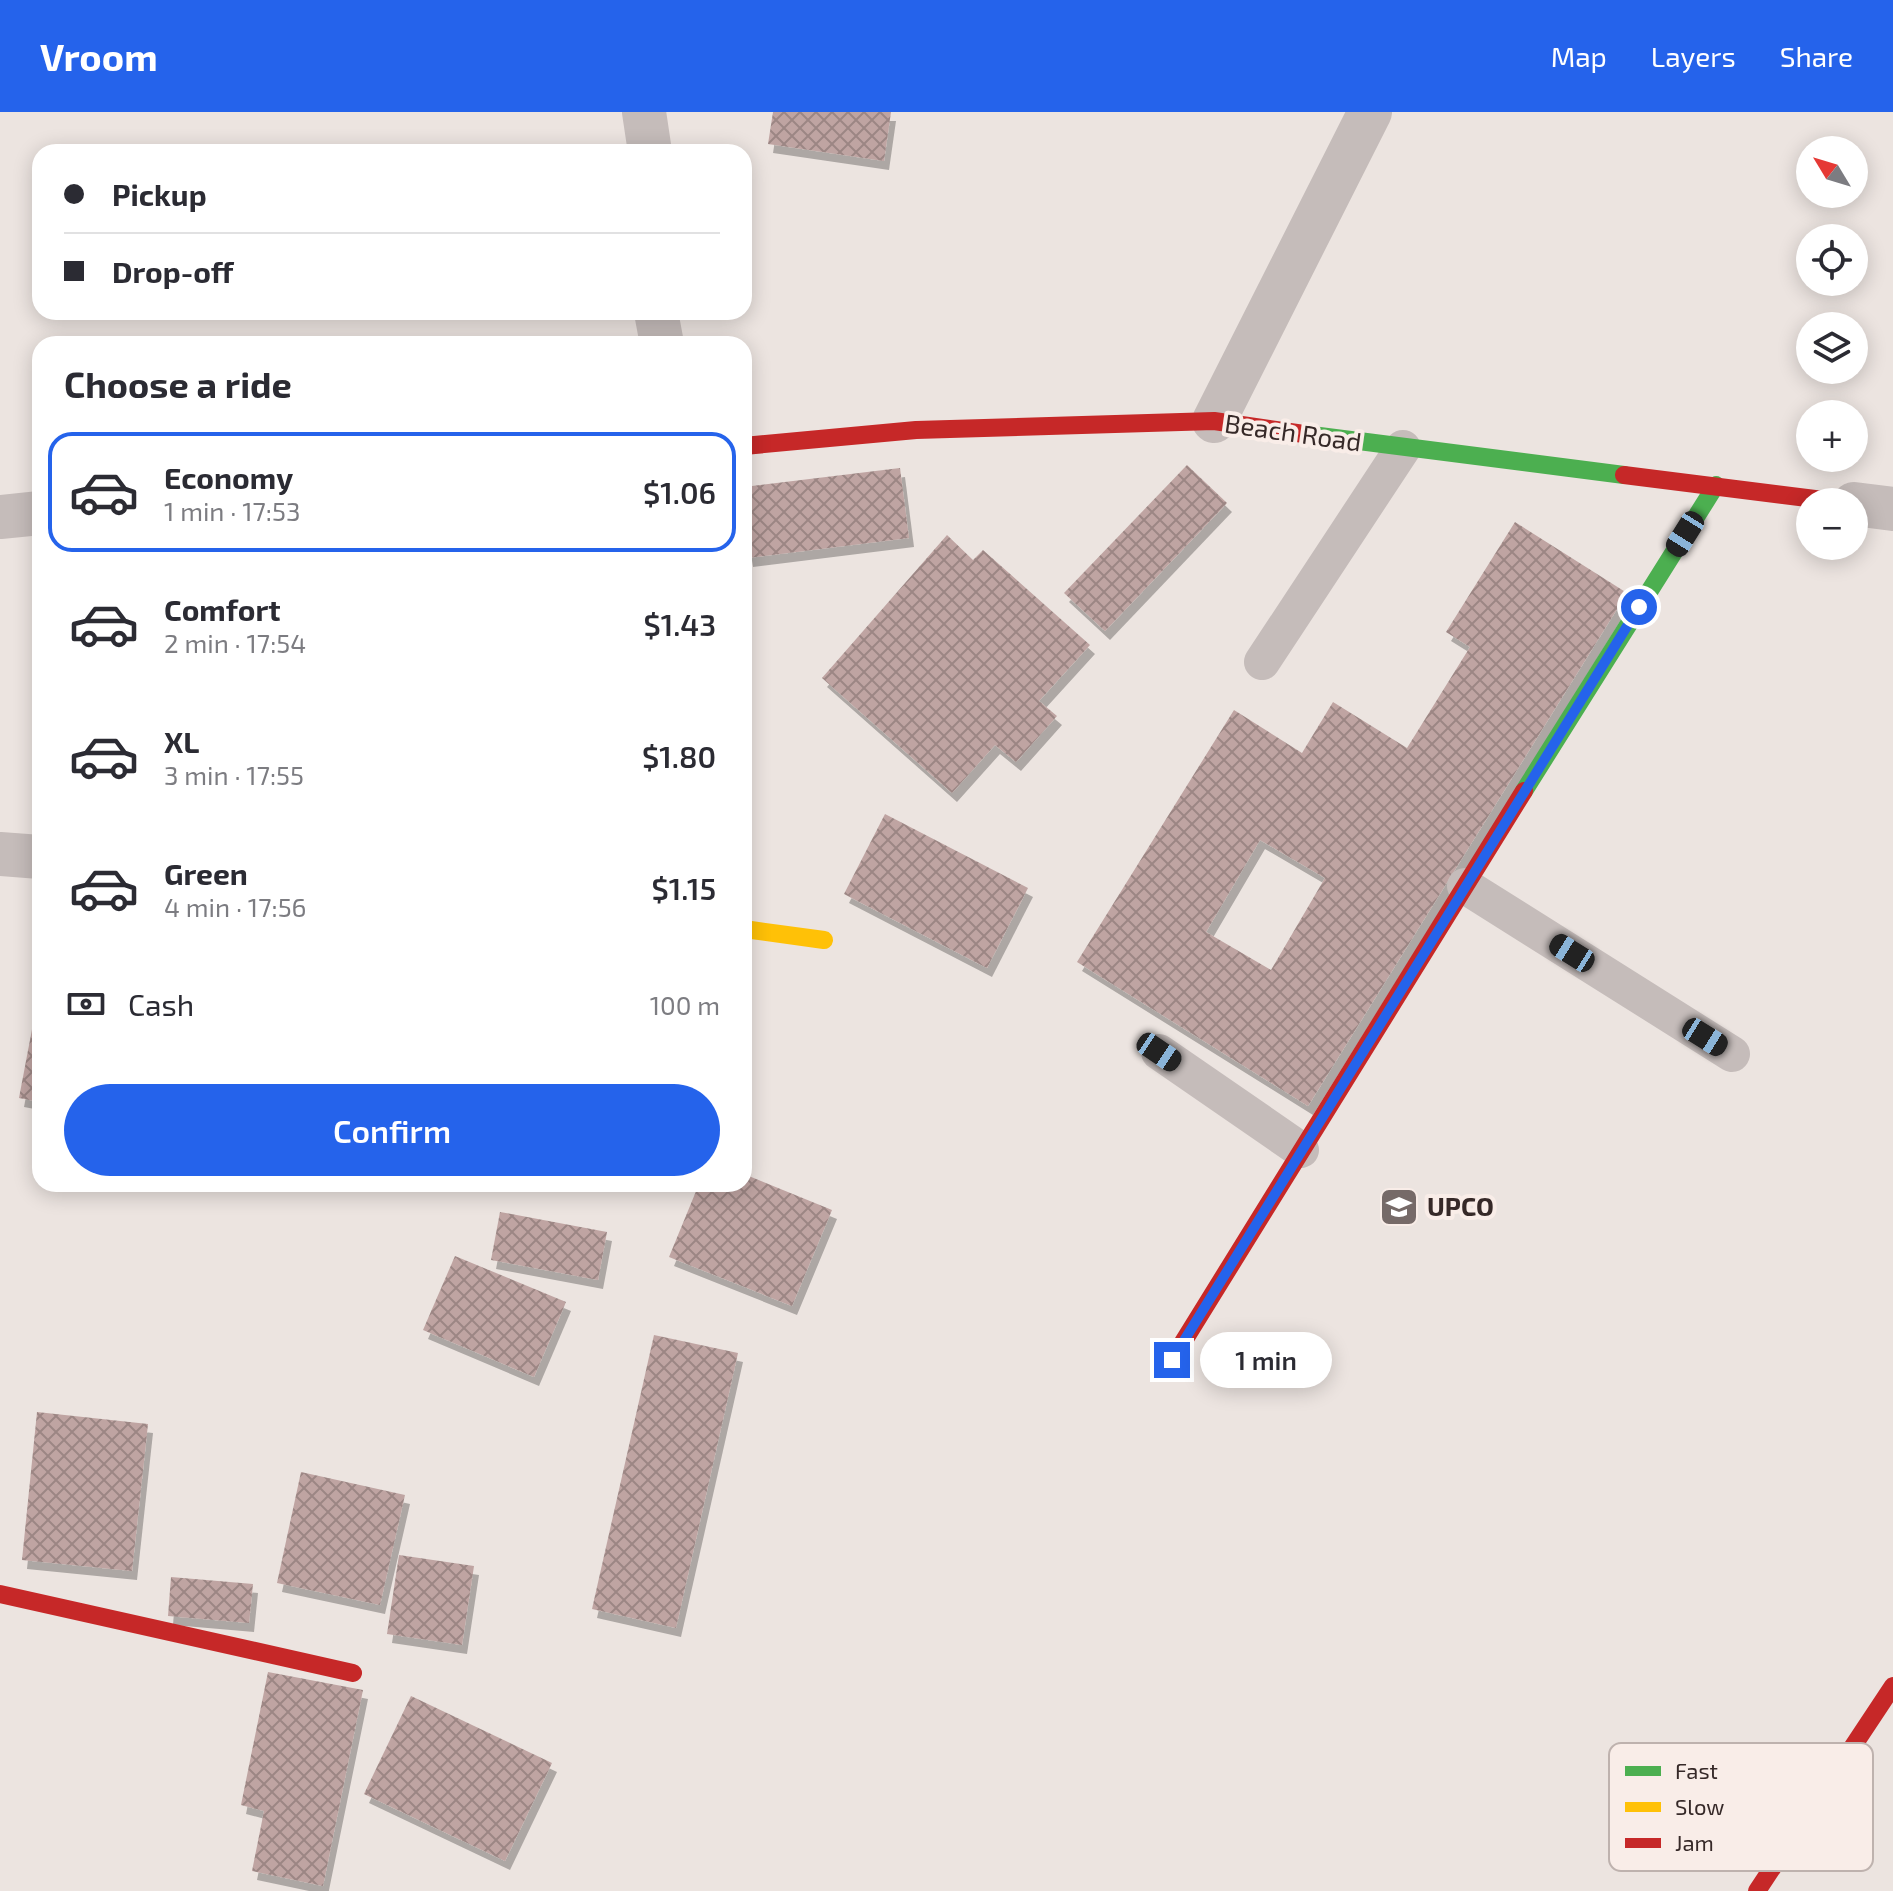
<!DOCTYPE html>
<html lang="en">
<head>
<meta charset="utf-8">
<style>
	:root { --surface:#fff; --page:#f2f2f3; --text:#2b2b33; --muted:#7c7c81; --line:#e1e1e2; --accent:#2563eb }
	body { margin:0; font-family:"Exo 2",sans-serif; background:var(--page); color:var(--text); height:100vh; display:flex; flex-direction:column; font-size:30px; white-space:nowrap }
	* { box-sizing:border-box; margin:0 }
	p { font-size:26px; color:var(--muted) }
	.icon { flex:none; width:44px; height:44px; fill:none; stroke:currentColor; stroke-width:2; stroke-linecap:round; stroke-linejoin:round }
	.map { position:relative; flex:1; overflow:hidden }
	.panel { position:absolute; left:32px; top:224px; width:720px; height:856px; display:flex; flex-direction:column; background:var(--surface); border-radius:24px; box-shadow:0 4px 20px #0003 }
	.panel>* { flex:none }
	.hud { position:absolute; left:32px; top:32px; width:720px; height:176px; border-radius:24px; box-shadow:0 4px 20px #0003; display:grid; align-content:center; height:176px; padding:0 32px; background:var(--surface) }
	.needle { width:52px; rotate:308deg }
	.tools { position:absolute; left:1796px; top:24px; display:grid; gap:16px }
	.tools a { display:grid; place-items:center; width:72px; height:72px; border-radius:50%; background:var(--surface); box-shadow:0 4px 20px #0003; font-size:40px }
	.end { position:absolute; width:36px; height:36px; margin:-18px; border:10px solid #2563eb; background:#fff; box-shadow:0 0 0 4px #fff }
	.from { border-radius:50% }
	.bubble { position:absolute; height:56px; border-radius:28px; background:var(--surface); box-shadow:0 4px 20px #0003; font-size:26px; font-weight:600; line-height:56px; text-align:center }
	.car { position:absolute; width:24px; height:48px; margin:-24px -12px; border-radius:10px; box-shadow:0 0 6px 2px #0007; background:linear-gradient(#222 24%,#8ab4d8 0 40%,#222 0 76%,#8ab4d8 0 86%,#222 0) }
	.hud b { display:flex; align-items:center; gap:28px; height:76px; font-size:30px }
	.hud b+b { border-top:2px solid var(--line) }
	.hud i { width:20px; height:20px; background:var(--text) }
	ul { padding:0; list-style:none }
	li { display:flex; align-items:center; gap:24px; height:120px; margin:0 16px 12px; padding:0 16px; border:4px solid transparent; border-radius:24px }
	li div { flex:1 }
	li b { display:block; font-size:30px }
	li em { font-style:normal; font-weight:600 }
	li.selected { border-color:var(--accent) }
	li>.icon { width:72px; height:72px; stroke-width:1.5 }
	h2 { padding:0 32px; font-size:36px; line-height:96px }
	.pay { display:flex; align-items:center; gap:20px; height:88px; padding:0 32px; font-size:30px }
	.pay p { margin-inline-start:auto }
	.cta { display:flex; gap:16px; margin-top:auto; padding:16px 32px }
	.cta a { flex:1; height:92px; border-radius:48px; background:var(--accent); color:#fff; font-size:32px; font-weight:600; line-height:92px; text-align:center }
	header { display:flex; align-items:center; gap:48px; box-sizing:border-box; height:112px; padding:0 40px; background:var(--accent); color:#fff }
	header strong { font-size:38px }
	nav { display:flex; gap:44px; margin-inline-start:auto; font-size:28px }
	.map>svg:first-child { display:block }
</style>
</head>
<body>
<header>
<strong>Vroom</strong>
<nav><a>Map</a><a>Layers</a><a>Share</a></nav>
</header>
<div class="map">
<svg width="1893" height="1779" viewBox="0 0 1893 1779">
	<defs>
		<pattern id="building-cross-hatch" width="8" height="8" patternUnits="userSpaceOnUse" patternTransform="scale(2)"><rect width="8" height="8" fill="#bfa4a2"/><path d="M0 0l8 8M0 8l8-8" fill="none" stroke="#9c8684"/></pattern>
		<filter id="shadow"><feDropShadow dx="5" dy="9" stdDeviation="0" flood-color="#0004"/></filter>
	</defs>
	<rect width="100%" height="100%" fill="#ece4e0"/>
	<g fill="url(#building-cross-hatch)" fill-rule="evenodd" filter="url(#shadow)">
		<path d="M773,0H891L884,49L768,32Z"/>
		<path d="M1187,353L1227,391L1105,519L1064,481Z"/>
		<path d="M900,356L909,426L748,446L744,420V375Z"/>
		<path d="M1515,410L1627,481L1308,994L1077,850L1234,598L1302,641L1333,590L1407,636L1470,535L1446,520ZM1260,728L1325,766L1271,858L1206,820Z"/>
		<path d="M947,423L973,448L983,438L1090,533L1039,589L1057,604L1016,650L995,633L952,681L822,566Z"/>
		<path d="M885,702L1028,776L987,856L844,782Z"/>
		<path d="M37,891H40V990L19,986Z"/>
		<path d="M744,1062L832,1098L792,1194L669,1145L699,1072H744Z"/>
		<path d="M500,1100L607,1120L598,1168L491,1148Z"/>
		<path d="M455,1144L566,1190L534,1265L423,1218Z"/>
		<path d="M654,1223L738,1241L676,1516L592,1497Z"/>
		<path d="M37,1300L148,1312L132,1459L22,1448Z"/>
		<path d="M301,1360L405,1383L380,1493L277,1471Z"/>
		<path d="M399,1443L474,1454L462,1533L387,1522Z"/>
		<path d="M171,1465L253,1472L249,1511L168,1504Z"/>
		<path d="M268,1560L363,1578L323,1774L252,1759L264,1699L241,1693Z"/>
		<path d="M411,1584L552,1651L505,1749L364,1682Z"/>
	</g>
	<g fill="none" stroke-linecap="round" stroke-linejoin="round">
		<g stroke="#c5bcba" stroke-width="36">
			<path d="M1262,550L1403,336"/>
			<path d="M1465,774L1732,942"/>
			<path d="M1159,940L1301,1038"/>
		</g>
		<g stroke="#c5bcba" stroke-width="44">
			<path d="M644,0L650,40"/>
			<path d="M656,200L662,232"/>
			<path d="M1214,309L1370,0"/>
			<path d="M1854,392L1893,397"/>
			<path d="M0,405L40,401"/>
			<path d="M0,742L40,745"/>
		</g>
		<g stroke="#4caf50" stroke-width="18">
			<path d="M1304,322L1624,363"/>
			<path d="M1524,679L1716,373"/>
		</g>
		<path stroke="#ffc107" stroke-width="18" d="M744,817L824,828"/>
		<g stroke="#c62828" stroke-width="18">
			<path d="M744,334L916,318L1214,309L1304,322"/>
			<path d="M1624,363L1839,390"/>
			<path d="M1172,1248L1524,679"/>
			<path d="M0,1482L353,1561"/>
			<path d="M1757,1779L1893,1574"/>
		</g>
	</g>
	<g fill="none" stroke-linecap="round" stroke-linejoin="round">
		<path stroke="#2563eb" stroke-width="10" d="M1172,1248L1639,495"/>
	</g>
	<defs>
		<symbol id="school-square" viewBox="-11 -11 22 22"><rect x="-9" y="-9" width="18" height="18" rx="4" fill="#766a68" stroke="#f9ede8"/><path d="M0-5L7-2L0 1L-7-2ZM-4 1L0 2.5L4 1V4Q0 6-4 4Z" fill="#fff"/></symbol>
	</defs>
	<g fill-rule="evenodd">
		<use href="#school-square" x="1377" y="1073" width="44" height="44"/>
	</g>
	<g text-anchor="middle" stroke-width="8" stroke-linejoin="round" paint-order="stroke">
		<g font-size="26" fill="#362928" stroke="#f9ede8">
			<text transform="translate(1293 321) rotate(8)" y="9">Beach Road</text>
		</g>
		<g font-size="26" font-weight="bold" fill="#362928" stroke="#f9ede8" text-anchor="start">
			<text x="1427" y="1104">UPCO</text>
		</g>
	</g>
	<rect x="1609" y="1631" width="264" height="128" rx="12" fill="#f9ede8" stroke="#beb2ae" stroke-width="2"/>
	<rect x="1625" y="1654" width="36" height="10" fill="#4caf50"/>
	<rect x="1625" y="1690" width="36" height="10" fill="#ffc107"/>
	<rect x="1625" y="1726" width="36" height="10" fill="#c62828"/>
	<g font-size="22" fill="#362928">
		<text x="1675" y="1667">Fast</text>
		<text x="1675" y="1703">Slow</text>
		<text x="1675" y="1739">Jam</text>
	</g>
</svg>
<div class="tools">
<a><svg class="needle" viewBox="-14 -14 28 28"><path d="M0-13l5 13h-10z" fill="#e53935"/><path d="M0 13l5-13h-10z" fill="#7c7c81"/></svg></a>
<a><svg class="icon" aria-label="locate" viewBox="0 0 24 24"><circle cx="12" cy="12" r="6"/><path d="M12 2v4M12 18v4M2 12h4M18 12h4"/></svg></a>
<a><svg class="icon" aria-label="layers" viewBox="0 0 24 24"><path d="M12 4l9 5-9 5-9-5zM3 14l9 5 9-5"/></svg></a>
<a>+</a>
<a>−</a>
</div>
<i class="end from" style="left:1639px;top:495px"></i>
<i class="end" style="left:1172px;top:1248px"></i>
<div class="bubble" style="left:1200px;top:1220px;width:132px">1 min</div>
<i class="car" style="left:1685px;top:422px;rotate:212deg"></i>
<i class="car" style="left:1572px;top:841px;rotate:302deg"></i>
<i class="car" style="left:1705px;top:925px;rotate:122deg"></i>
<i class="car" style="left:1159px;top:940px;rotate:124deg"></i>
<div class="hud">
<b><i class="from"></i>Pickup</b>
<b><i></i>Drop-off</b>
</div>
<section class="panel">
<h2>Choose a ride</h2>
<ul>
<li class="selected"><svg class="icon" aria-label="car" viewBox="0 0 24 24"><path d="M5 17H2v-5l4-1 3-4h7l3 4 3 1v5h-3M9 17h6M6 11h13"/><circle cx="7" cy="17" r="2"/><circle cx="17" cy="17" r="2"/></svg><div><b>Economy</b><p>1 min · 17:53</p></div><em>$1.06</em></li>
<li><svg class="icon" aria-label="car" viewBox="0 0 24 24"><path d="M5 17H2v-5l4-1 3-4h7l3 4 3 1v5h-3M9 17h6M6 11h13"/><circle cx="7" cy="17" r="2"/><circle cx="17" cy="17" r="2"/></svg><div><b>Comfort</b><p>2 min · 17:54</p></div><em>$1.43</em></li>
<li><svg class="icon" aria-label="car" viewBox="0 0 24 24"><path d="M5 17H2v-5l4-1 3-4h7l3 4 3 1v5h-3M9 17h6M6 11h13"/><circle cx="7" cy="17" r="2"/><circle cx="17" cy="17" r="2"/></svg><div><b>XL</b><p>3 min · 17:55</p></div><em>$1.80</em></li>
<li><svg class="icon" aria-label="car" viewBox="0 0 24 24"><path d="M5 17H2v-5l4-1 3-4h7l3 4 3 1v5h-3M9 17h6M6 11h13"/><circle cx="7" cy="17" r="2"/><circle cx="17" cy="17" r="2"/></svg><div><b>Green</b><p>4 min · 17:56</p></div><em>$1.15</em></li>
</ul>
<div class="pay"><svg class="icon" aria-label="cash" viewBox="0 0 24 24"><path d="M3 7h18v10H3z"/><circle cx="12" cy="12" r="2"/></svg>Cash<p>100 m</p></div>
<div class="cta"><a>Confirm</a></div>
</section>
</div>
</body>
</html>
